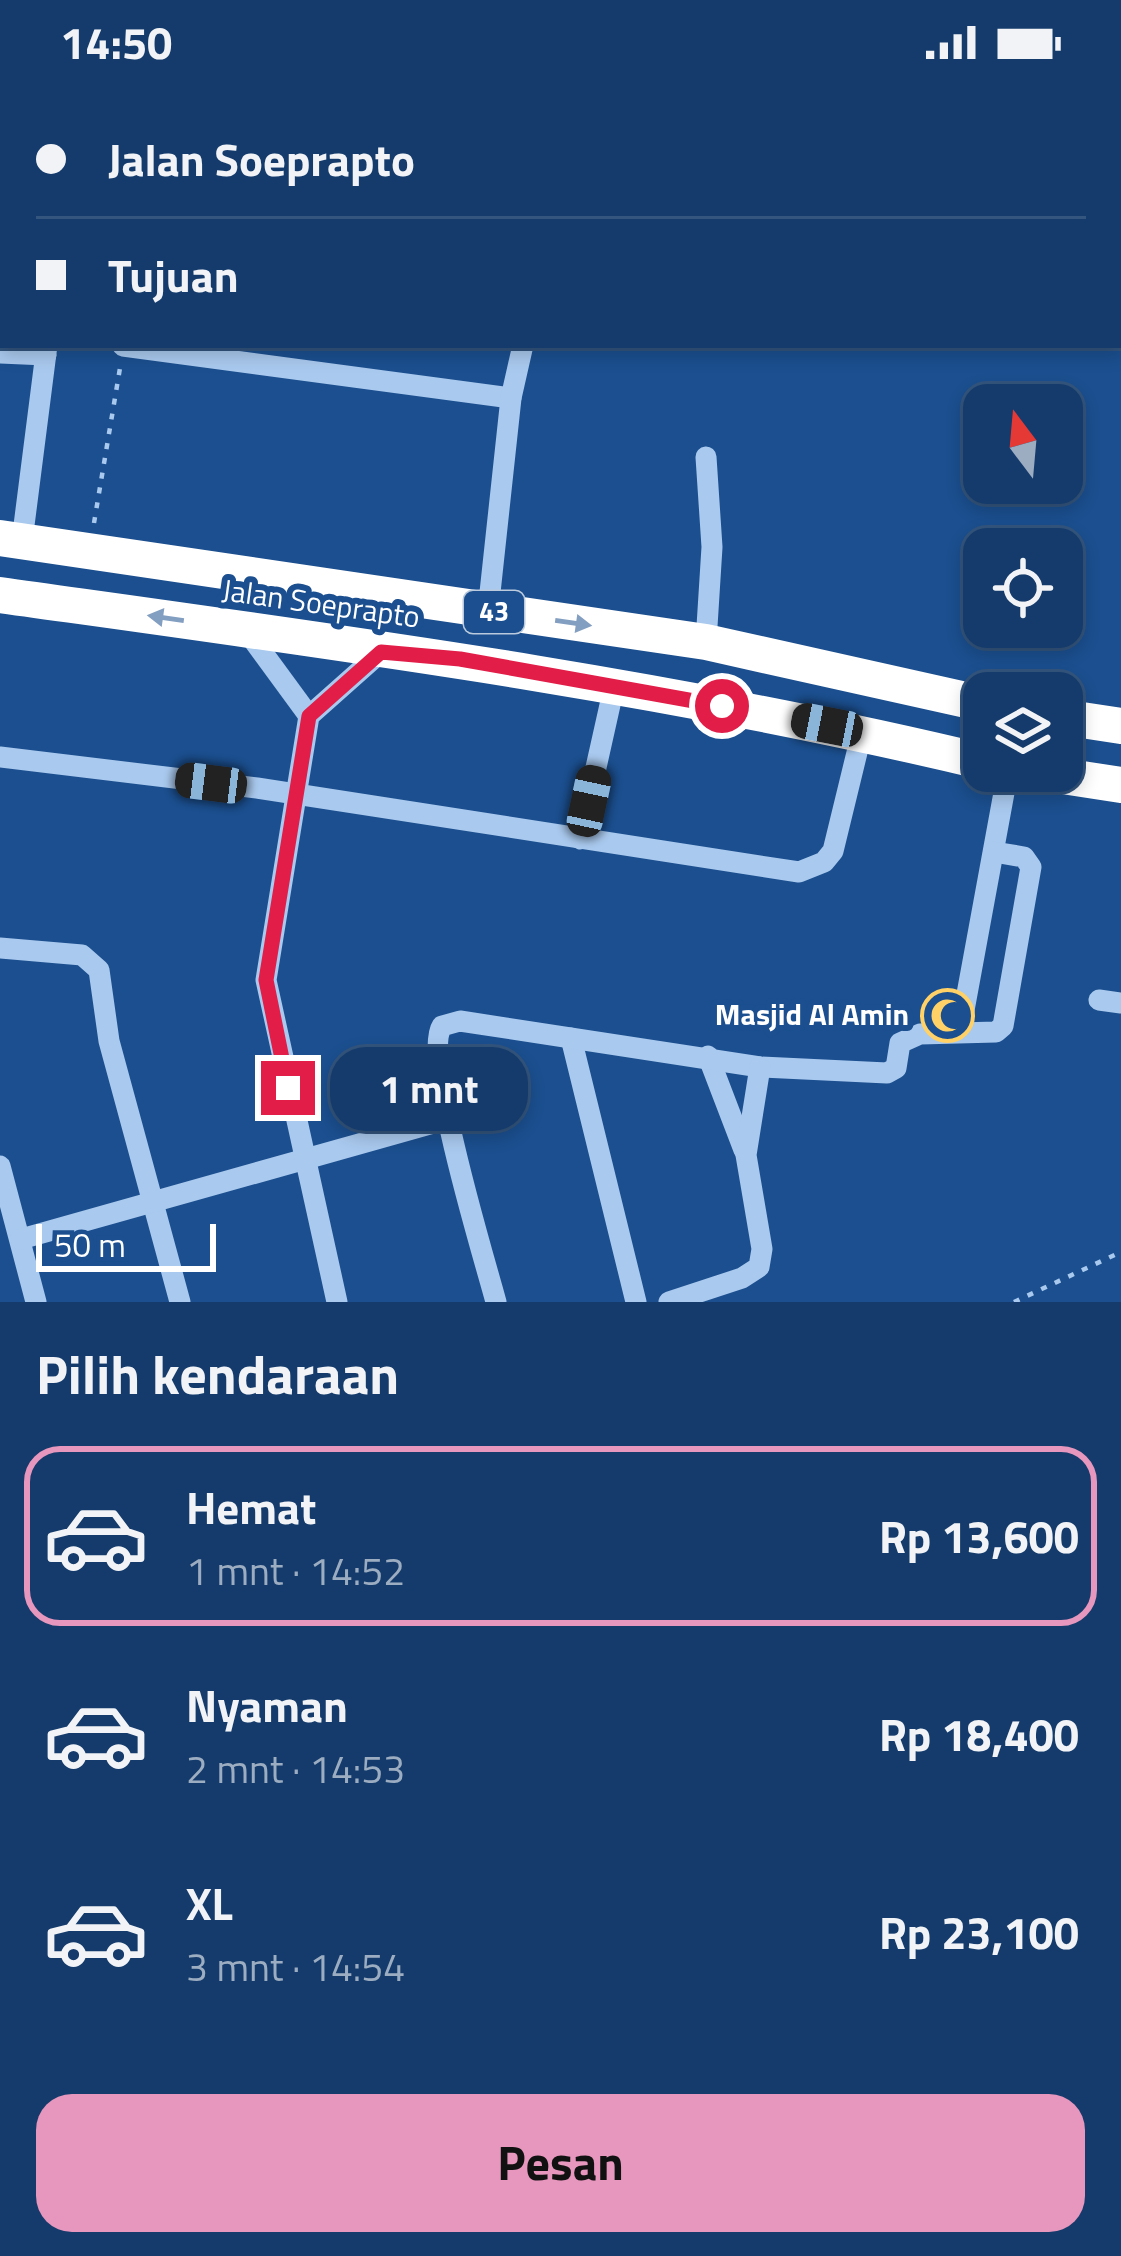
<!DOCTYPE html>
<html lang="id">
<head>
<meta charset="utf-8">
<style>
	:root { --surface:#143b6b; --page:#214673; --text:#f1f3f6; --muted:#9dadc1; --line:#33557e; --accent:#e797bd }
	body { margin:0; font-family:"Titillium Web",sans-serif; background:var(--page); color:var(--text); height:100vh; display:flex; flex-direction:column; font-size:45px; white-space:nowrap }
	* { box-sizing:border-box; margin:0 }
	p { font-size:39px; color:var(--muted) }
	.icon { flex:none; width:66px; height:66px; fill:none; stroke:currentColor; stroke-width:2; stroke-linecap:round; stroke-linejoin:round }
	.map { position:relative; height:1218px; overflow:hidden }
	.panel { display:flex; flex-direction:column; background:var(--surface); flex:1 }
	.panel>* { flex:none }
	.hud { position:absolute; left:0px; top:0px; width:1122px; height:264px; box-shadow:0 6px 18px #0003,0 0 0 3px var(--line); display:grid; align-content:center; height:264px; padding:0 36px; background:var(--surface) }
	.needle { width:78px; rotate:344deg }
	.buttons { position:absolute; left:963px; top:300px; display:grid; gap:24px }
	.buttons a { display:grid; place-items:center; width:120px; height:120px; border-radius:24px; background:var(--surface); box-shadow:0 6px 18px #0003,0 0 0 3px var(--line); font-size:60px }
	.scale { position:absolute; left:36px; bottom:30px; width:180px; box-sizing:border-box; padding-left:12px; border:6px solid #fff; border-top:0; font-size:33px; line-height:42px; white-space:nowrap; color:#fff; -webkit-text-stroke:9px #1b4f8f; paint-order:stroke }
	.end { position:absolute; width:54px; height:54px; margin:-27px; border:15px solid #e11d48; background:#fff; box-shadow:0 0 0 6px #fff }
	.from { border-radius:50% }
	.bubble { position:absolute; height:84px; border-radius:36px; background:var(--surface); box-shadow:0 6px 18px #0003,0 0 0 3px var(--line); font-size:39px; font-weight:700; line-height:84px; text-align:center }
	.car { position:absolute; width:36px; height:72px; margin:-36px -18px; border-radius:15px; box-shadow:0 0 9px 3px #0007; background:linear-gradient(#222 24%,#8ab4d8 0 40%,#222 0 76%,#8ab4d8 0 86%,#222 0) }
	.hud b { display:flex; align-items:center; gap:42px; height:114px; font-size:45px }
	.hud b+b { border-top:3px solid var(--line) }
	.hud i { width:30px; height:30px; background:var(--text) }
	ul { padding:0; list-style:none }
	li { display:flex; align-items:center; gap:36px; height:180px; margin:0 24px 18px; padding:0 12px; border:6px solid transparent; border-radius:36px }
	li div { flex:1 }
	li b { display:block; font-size:45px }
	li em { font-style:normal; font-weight:700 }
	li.active { border-color:var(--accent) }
	li>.icon { width:108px; height:108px; stroke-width:1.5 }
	h2 { padding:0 36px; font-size:54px; line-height:144px }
	.cta { display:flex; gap:24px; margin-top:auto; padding:24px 36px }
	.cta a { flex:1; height:138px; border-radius:36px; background:var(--accent); color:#111; font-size:48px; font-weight:700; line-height:138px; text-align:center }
	.status { display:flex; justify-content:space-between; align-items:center; height:84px; padding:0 60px; background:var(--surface); direction:ltr }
	.status svg { height:33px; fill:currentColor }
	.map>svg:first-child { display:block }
</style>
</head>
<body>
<div class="status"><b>14:50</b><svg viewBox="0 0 49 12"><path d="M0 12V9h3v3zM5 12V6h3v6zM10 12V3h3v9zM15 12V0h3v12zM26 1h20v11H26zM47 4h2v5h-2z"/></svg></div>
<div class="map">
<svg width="1121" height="1218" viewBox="0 0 1121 1218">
	<rect width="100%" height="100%" fill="#1b4f8f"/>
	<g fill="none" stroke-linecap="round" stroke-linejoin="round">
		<g stroke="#a9c9ee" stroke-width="4.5" stroke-dasharray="6 9" stroke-linecap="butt">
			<path d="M191,3L192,0"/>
			<path d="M94,439L120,284"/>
			<path d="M1014,1218L1121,1168"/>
		</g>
		<g stroke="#a9c9ee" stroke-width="21">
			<path d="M77,3V0"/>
			<path d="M580,3L581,0"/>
			<path d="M123,262L511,314"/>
			<path d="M0,269L46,271"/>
			<path d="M22,457L47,261"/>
			<path d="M488,527L511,314L523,261"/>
			<path d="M246,546L309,632"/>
			<path d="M706,558L712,463L706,373"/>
			<path d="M0,673L257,704L799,788L824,778L833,767L862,648"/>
			<path d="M580,755L614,603"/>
			<path d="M0,864L82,871L99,886L109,957L180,1218"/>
			<path d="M1099,916L1121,919"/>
			<path d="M960,948L1008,687"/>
			<path d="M571,954L636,1218"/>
			<path d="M708,972L744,1066"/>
			<path d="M0,1082L36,1218"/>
			<path d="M21,1155L448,1035"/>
			<path d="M337,1218L266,896L309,632L381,568"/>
			<path d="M496,1218C484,1173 422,972 442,942L460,937L760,983L887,989L896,984L900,959L920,950L996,948L1003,942L1031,783L1024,773L994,768"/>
			<path d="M669,1218L742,1194L759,1183L762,1165L746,1071L760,983"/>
		</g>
		<g stroke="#fff" stroke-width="36">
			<path d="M0,454L706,558L984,620"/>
			<path d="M0,511C329,557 660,600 984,678"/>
			<path d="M1062,633L1121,642"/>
			<path d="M1030,687L1121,701"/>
		</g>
	</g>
	<defs><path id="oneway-solid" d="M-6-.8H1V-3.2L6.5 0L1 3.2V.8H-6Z" transform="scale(3)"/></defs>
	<g fill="#829ec1">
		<use href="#oneway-solid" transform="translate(166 534) rotate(-172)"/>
		<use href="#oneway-solid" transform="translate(573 539) rotate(8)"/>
	</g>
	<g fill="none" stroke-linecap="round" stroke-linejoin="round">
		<path stroke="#e11d48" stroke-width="15" d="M288,1004L266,896L309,632L381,568L460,575L722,622"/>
	</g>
	<defs>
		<symbol id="mosque-ring" viewBox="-11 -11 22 22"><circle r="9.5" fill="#1b4f8f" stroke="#ffd166" stroke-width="1.5"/><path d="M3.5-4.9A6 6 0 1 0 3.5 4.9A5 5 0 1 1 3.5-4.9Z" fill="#ffd166"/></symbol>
	</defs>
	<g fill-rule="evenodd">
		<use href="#mosque-ring" x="918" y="902" width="59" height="59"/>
	</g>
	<g text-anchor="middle" stroke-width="12" stroke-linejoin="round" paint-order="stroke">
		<rect fill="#1b4f8f" stroke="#bbcadd" stroke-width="3" x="464" y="507" width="60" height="42" rx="9"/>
		<g font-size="27" font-weight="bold" fill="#fff">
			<text x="494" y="537">43</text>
		</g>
		<g font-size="30" fill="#fff" stroke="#1b4f8f">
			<text transform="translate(321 520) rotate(8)" y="10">Jalan Soeprapto</text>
		</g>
		<g font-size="30" font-weight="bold" fill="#fff" stroke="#1b4f8f" text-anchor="end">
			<text x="909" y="941">Masjid Al Amin</text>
		</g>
	</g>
</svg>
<div class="buttons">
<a><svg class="needle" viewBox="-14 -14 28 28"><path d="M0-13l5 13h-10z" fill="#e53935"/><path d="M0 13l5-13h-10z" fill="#9dadc1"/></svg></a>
<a><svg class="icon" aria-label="locate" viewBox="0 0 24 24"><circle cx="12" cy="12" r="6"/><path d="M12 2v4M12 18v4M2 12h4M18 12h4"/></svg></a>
<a><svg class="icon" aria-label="layers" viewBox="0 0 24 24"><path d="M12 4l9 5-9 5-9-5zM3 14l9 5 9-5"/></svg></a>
</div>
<div class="scale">50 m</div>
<i class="end from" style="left:722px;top:622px"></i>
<i class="end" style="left:288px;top:1004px"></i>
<div class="bubble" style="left:330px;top:963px;width:198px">1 mnt</div>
<i class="car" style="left:827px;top:641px;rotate:281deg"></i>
<i class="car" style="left:211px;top:699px;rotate:277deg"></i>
<i class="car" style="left:589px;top:717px;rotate:12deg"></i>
<div class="hud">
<b><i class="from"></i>Jalan Soeprapto</b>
<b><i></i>Tujuan</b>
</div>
</div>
<section class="panel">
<h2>Pilih kendaraan</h2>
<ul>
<li class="active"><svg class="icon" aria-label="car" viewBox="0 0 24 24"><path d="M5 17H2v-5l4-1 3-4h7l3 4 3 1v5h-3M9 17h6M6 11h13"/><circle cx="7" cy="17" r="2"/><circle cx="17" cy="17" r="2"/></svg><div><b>Hemat</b><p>1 mnt · 14:52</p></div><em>Rp 13,600</em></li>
<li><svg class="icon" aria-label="car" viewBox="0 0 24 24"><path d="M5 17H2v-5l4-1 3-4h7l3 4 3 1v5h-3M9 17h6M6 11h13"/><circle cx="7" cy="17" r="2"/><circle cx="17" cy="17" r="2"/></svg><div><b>Nyaman</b><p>2 mnt · 14:53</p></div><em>Rp 18,400</em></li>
<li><svg class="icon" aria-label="car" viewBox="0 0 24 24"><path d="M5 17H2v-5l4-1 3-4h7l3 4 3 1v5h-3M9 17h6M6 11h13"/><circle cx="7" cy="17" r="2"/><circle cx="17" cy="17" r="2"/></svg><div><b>XL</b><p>3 mnt · 14:54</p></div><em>Rp 23,100</em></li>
</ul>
<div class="cta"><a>Pesan</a></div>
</section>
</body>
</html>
